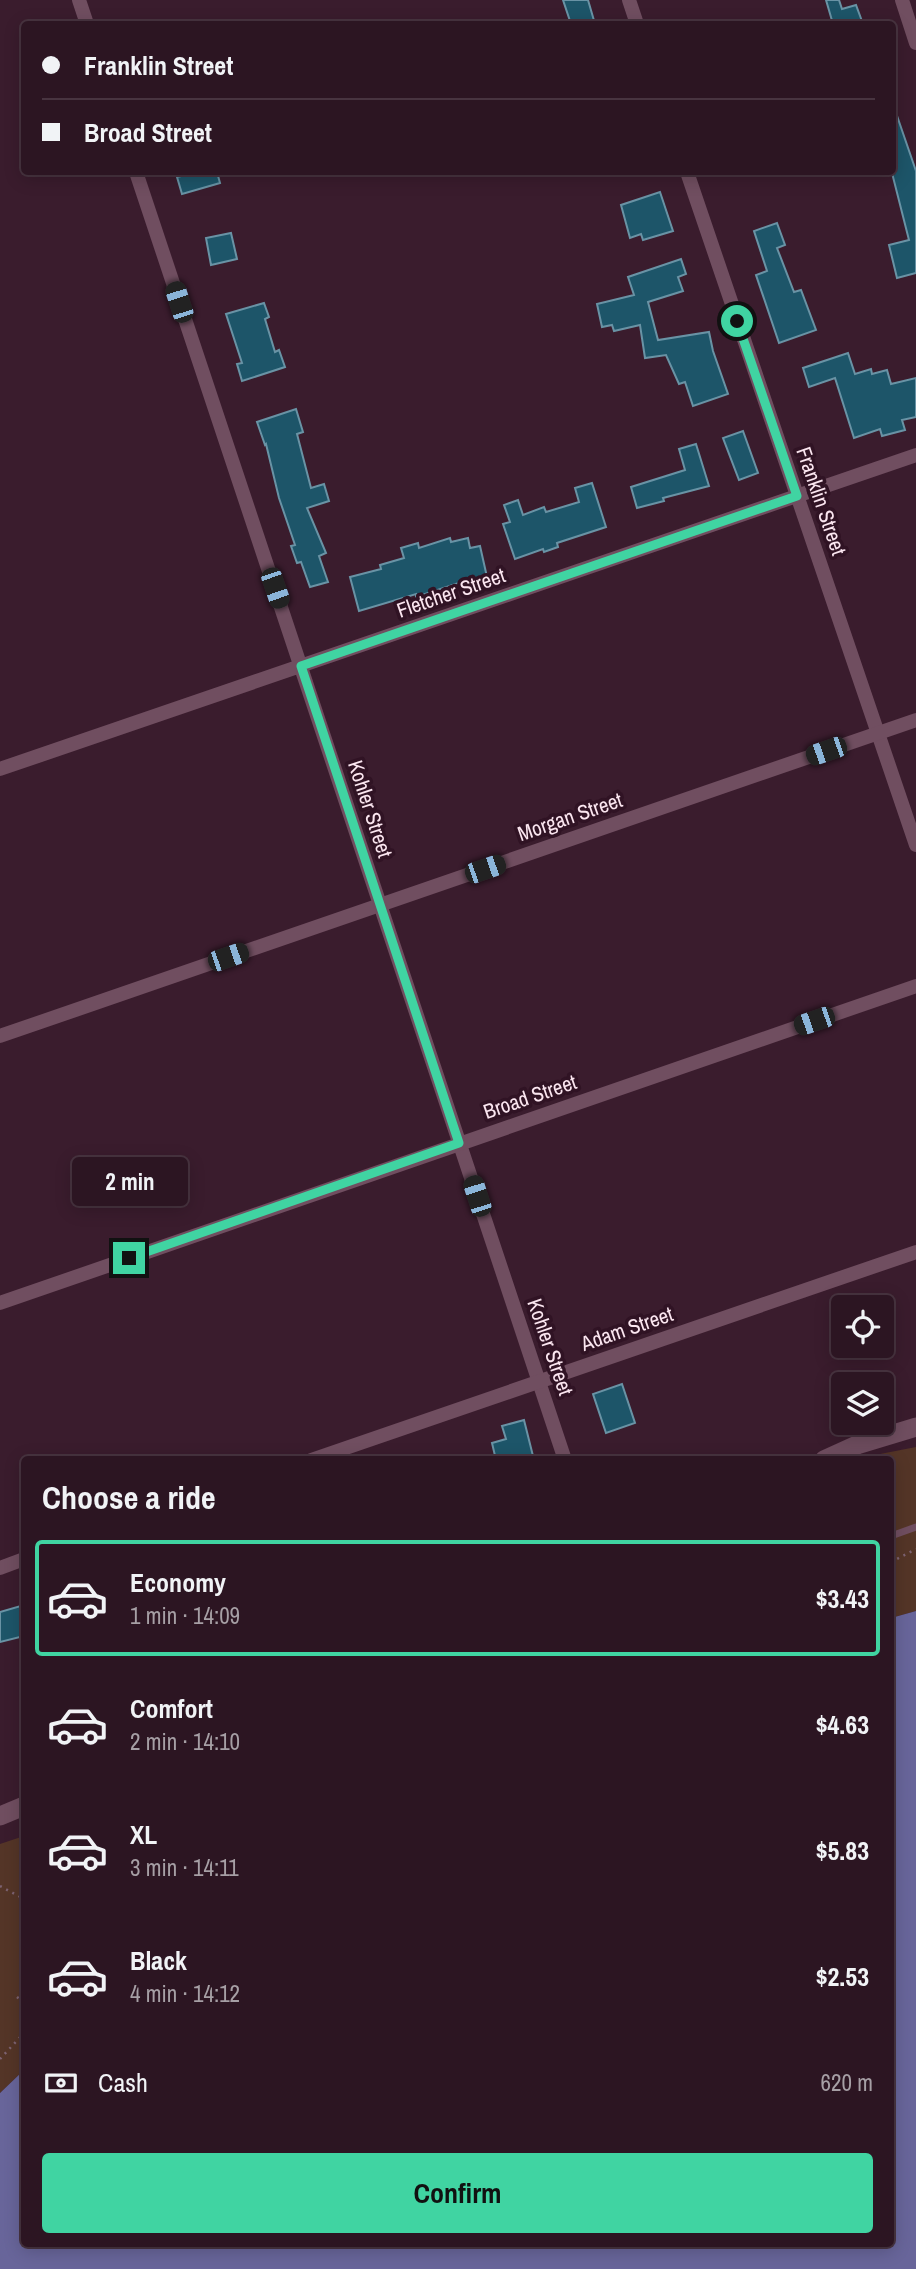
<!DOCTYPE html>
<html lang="en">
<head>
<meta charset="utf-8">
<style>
	:root { --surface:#2c1522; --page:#38222f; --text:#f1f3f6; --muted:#a69fa5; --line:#483440; --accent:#40d4a2 }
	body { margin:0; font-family:"Archivo Narrow",sans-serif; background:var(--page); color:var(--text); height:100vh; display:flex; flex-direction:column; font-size:26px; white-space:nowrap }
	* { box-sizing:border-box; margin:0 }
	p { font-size:23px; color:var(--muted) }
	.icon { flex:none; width:38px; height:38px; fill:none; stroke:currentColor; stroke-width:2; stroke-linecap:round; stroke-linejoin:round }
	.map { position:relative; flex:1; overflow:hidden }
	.panel { position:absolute; left:21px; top:1456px; width:873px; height:791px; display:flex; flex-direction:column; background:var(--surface); border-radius:7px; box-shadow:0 4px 18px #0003,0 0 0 2px var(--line) }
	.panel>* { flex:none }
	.guide { position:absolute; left:21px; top:21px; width:875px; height:154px; border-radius:7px; box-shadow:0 4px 18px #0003,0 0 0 2px var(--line); display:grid; align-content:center; height:154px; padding:0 21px; background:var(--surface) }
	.buttons { position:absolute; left:831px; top:1295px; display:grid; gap:14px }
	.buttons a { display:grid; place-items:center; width:63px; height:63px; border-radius:7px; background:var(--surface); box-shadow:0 4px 18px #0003,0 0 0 2px var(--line); font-size:35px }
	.end { position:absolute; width:32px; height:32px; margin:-16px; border:9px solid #40d4a2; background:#111; box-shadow:0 0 0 4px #111 }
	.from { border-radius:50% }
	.bubble { position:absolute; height:49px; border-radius:7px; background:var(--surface); box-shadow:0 4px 18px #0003,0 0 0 2px var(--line); font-size:23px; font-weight:700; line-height:49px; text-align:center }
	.car { position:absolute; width:21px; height:42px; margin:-21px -10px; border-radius:9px; box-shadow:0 0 5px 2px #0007; background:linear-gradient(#222 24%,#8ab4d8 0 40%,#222 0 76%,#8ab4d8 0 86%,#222 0) }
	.guide b { display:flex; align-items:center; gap:24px; height:66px; font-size:26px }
	.guide b+b { border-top:2px solid var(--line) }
	.guide i { width:18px; height:18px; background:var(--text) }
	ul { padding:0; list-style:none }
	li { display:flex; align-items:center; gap:21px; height:116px; margin:0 14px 10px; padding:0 7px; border:4px solid transparent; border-radius:7px }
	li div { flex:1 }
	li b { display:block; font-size:26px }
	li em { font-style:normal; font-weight:700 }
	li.active { border-color:var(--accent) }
	li>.icon { width:63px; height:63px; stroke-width:1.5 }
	h2 { padding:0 21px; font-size:32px; line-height:84px }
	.pay { display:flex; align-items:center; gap:18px; height:77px; padding:0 21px; font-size:26px }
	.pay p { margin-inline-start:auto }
	.action { display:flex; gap:14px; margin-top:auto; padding:14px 21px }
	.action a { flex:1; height:80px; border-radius:7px; background:var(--accent); color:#111; font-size:28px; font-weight:700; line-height:80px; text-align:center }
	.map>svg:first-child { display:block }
</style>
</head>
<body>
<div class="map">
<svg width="916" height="2269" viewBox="0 0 916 2269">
	<rect width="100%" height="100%" fill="#3a1c2d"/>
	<g fill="#543527">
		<path d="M916,1447V1611L891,1618V1460H866L875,1455Z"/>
		<path d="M24,1836V2070L0,2093V1844Z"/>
	</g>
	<path fill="#68659a" d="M916,1611V2269H0V2093L24,2070V2244H891V1618Z"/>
	<g fill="#1d5569" stroke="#6993a5" stroke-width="2">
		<path d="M563,0H588L595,24H571Z"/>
		<path d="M826,0H839L842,9L856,5L863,24H833Z"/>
		<path d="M892,110H895L916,171V273L897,278L889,245L909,240L892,173Z"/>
		<path d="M198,172H217L220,183L182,194L177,177Z"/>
		<path d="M660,192L673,231L643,240L641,234L630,238L621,205Z"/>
		<path d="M777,223L785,245L777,248L794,292L801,290L816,330L779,343L756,275L767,271L754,231Z"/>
		<path d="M231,233L237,259L211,265L206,238Z"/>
		<path d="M681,259L686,274L678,277L683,291L648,302L658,340L709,332L713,351L728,394L693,406L685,382L679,384L666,355L645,358L640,325L614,331L612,325L602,327L597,304L634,295L628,277Z"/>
		<path d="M264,303L269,317L265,319L275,352L279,350L285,367L242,381L237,364L242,363L226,314Z"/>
		<path d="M848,353L855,374L871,369L872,374L887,370L891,384L916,378V417L902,420L905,430L882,436L880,429L854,438L835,378L809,387L803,368Z"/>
		<path d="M296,409L303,432L297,434L311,488L324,484L329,501L307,508L326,553L319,556L328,582L310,587L301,562L297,563L291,546L295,545L279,498L266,444L265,445L257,422Z"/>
		<path d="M743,431L758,473L739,480L723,438Z"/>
		<path d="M696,444L709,486L663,498L664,501L637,508L631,487L685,470L679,449Z"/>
		<path d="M592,483L606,527L557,543L558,547L544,552L543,549L515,559L503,524L510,522L504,505L518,500L523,515L544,507L546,512L579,502L575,488Z"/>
		<path d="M450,538L451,542L468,538L470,548L480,546L487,577L468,580L416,597V594L359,611L350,577L381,569L380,565L404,558L401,548L418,543L419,548Z"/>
		<path d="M622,1384L635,1423L606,1433L593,1394Z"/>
		<path d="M524,1420L534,1460H496L492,1443L506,1439L502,1426Z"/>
		<path d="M24,1605V1636L0,1642V1612Z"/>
	</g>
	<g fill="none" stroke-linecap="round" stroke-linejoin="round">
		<g stroke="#7e6372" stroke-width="2.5" stroke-dasharray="2 5" stroke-linecap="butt">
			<path d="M891,1562L916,1549"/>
			<path d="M0,1886L24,1899"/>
			<path d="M17,1997L24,2003"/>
			<path d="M0,2059L24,2033"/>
		</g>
		<path stroke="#704e60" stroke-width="7" d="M891,1536L916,1527"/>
		<g stroke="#704e60" stroke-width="14">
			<path d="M79,0L87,24"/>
			<path d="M629,0L637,24"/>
			<path d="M902,0L916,43"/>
			<path d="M136,172L565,1460"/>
			<path d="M687,172L916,845"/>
			<path d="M0,769L916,455"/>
			<path d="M0,1036L916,720"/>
			<path d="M0,1303L916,986"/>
			<path d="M311,1460L916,1252"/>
			<path d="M0,1568L24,1559"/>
		</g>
		<g stroke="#704e60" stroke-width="19">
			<path d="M824,1460L857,1445L916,1427"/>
			<path d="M0,1816L24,1806"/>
		</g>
	</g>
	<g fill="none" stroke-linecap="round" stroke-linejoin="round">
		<path stroke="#40d4a2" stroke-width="9" d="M129,1258L459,1143L301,666L797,496L737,321"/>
	</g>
	<g text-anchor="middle" stroke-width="7" stroke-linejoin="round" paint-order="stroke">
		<g font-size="21" fill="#fbe6f0" stroke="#301324">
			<text transform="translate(821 501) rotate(71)" y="7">Franklin Street</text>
			<text transform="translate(451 593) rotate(-19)" y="7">Fletcher Street</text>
			<text transform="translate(370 809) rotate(72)" y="7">Kohler Street</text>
			<text transform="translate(570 817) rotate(-19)" y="7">Morgan Street</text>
			<text transform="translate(530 1097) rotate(-19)" y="7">Broad Street</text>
			<text transform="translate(627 1329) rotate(-19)" y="7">Adam Street</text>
			<text transform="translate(550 1347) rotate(71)" y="7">Kohler Street</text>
		</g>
	</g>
</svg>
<div class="buttons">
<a><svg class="icon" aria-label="locate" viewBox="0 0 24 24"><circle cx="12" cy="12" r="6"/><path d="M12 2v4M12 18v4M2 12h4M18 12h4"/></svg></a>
<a><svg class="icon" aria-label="layers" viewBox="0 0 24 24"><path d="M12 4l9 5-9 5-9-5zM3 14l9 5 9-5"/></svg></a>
</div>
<i class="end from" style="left:737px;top:321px"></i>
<i class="end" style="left:129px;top:1258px"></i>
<div class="bubble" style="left:72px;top:1157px;width:116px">2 min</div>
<i class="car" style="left:179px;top:302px;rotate:342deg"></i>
<i class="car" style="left:275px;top:588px;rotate:161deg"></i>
<i class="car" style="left:826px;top:751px;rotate:251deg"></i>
<i class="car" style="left:485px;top:869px;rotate:71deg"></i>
<i class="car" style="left:228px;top:957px;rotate:71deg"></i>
<i class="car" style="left:814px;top:1021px;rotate:251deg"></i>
<i class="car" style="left:477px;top:1196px;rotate:342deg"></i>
<div class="guide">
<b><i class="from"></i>Franklin Street</b>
<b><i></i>Broad Street</b>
</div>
<section class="panel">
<h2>Choose a ride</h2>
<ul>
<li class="active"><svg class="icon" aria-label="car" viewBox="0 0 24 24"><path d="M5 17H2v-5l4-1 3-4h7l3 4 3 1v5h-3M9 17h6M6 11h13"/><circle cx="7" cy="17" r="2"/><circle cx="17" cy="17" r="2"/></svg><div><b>Economy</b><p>1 min · 14:09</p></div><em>$3.43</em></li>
<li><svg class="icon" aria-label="car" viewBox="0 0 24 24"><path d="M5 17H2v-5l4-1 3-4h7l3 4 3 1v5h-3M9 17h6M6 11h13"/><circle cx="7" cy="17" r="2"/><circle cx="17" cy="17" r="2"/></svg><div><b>Comfort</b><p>2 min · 14:10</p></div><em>$4.63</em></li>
<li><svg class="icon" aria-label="car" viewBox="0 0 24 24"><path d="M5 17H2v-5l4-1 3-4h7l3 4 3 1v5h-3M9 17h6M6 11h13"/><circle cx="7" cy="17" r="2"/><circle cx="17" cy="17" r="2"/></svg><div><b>XL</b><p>3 min · 14:11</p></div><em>$5.83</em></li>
<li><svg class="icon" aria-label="car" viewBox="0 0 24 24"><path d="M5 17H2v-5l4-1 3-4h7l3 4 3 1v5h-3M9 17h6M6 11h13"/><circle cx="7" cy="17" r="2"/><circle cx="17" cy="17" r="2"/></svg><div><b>Black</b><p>4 min · 14:12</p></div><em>$2.53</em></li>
</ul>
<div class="pay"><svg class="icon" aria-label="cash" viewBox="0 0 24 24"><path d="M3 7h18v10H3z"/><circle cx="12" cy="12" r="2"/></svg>Cash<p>620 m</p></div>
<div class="action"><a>Confirm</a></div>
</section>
</div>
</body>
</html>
